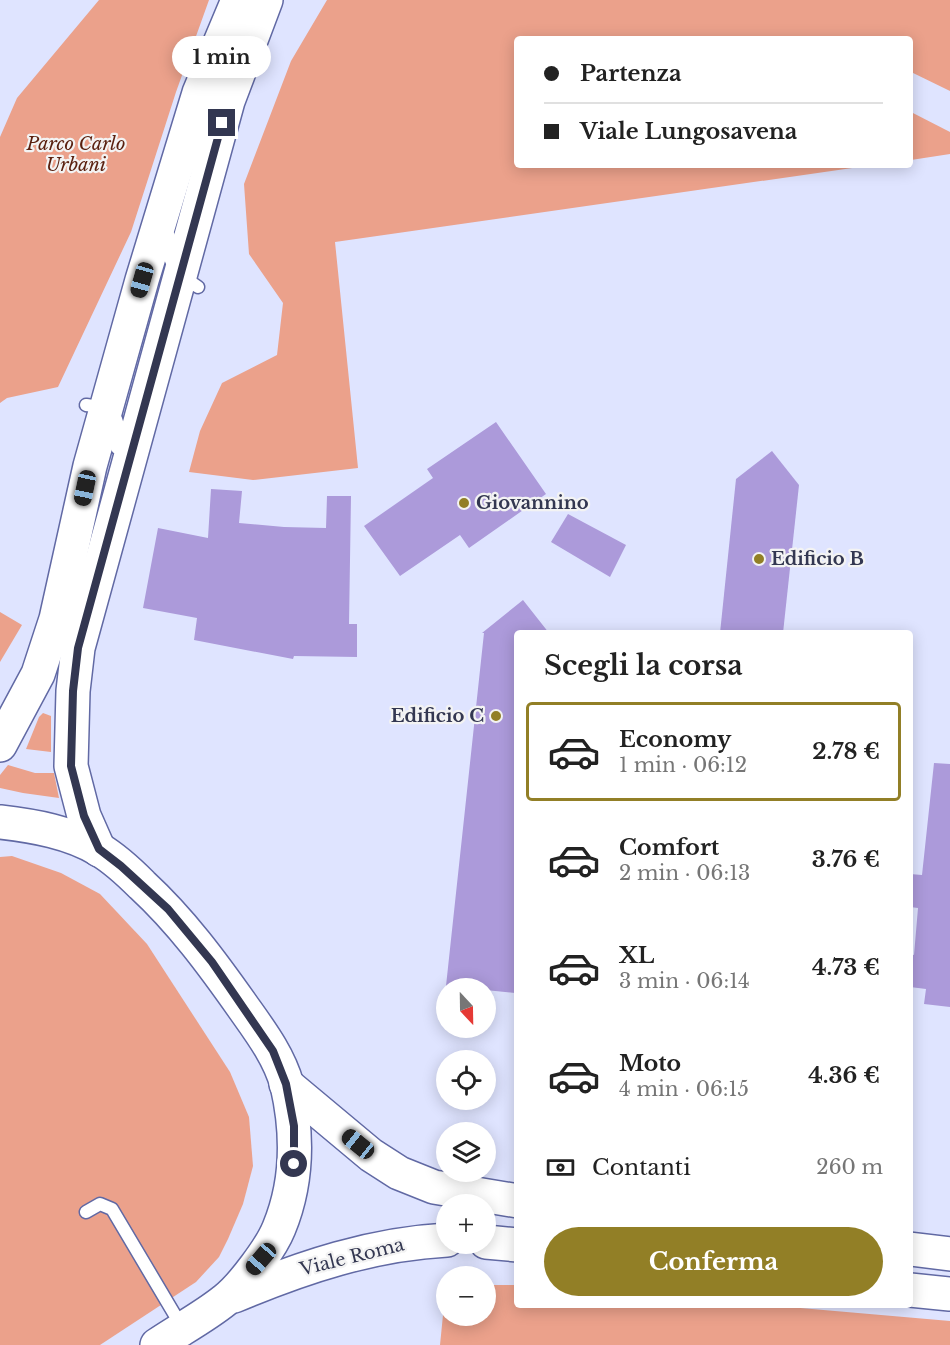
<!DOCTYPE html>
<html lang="it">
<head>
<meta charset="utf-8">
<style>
	:root { --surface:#fff; --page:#f6f6f6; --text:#222; --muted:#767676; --line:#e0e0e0; --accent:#927f26 }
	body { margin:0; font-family:"Libre Baskerville",serif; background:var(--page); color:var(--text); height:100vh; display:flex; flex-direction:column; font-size:22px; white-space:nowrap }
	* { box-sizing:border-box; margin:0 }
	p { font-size:20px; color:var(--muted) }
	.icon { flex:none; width:33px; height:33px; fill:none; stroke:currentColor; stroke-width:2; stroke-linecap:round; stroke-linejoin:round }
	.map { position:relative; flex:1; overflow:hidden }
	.details { position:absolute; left:514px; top:630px; width:399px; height:678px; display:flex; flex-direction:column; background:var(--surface); border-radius:6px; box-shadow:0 3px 15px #0003 }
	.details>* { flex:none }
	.guide { position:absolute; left:514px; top:36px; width:399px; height:132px; border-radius:6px; box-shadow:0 3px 15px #0003; display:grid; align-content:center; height:132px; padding:0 30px; background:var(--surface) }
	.needle { width:39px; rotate:158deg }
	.tools { position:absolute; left:436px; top:978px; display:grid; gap:12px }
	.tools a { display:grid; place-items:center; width:60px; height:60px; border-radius:50%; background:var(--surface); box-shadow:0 3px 15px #0003; font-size:30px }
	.end { position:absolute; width:27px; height:27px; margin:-14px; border:8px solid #333751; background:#fff; box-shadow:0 0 0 3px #fff }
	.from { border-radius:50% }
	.bubble { position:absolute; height:42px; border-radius:21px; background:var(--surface); box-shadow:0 3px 15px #0003; font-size:20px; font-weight:800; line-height:42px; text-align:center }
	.car { position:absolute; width:18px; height:36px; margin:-18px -9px; border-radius:8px; box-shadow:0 0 4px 2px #0007; background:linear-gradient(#222 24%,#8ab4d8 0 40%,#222 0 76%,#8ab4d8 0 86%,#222 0) }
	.guide b { display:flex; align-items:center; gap:21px; height:57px; font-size:22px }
	.guide b+b { border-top:2px solid var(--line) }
	.guide i { width:15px; height:15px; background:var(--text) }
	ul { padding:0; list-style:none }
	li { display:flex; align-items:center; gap:18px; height:99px; margin:0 12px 9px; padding:0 18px; border:3px solid transparent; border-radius:6px }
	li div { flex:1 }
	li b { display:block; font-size:22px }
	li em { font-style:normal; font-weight:800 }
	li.on { border-color:var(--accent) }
	li>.icon { width:54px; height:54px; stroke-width:1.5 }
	h2 { padding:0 30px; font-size:27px; line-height:72px }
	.pay { display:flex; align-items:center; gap:15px; height:66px; padding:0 30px; font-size:22px }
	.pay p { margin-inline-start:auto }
	.action { display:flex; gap:12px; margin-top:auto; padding:12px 30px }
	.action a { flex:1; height:69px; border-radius:36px; background:var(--accent); color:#fff; font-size:24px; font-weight:800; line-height:69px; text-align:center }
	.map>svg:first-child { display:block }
</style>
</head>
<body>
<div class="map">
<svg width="950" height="1345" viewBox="0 0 950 1345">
	<rect width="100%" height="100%" fill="#dfe4ff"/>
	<g fill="#eba18b">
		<path d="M99,0H209L176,92L131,232L58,387L7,398L0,403V137L17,98Z"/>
		<path d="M327,0H950V91L911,72L910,39H518V165H873L335,242L358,468L253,480L189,472L200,431L222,383L277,355L283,303L249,254L244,184L291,61Z"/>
		<path d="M911,112L950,132V154L911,160Z"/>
		<path d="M0,612L22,625L0,662Z"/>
		<path d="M43,713L51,716V752L26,749L39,717Z"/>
		<path d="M8,765L35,773H54L59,798L23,793L0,788V775Z"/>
		<path d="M12,856L61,873L100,894L147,944L230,1072L249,1117L253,1166L243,1204L228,1239L219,1257L196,1282L100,1345H0V857Z"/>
		<path d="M446,1285L447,1316H486V1285H517L518,1305H766L950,1321V1345H440Z"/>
	</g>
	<g fill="#ac9ada">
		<path d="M496,422L546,494L469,548L460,535L400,576L364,526L433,478L427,469Z"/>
		<path d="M772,451L799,485L783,633H720L736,479Z"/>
		<path d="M211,489L242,491L239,523L284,527L326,528L327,496H351L349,624H357V657L294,656L293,659L194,640L197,618L143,608L158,528L208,538Z"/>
		<path d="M568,514L626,545L610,577L551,542Z"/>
		<path d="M523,600L549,633H518V974L515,993L446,986L484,633H482Z"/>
		<path d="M934,763L950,764V1007L924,1004L926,989L910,987V954L914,955L918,908L910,907V874L922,875Z"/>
	</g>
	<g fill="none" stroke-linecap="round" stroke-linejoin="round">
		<defs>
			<g id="service">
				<path d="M169,236C164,262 179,275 198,287"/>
				<path d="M86,405C92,406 100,406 106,409C120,415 121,435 117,448"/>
				<path d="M86,1212L100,1204L112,1209L182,1327"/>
			</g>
			<g id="primary">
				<path d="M0,745L38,674L56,619L90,466L142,280L199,93L238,0"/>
				<path d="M0,822C34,826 70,832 100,850C115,859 129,872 142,885C181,921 212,963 243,1007C260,1031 279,1056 287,1085C298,1133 298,1182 279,1228C271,1248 242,1287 225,1300C204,1317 179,1330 157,1345"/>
				<path d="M99,850L84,816L71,766L73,691L78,648L228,101L266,0"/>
				<path d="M286,1084L371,1155L399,1173L434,1187L518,1201"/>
				<path d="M486,1242L518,1245"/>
				<path d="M910,1249L950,1254"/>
				<path d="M910,1290L950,1294"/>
				<path d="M234,1296C303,1267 372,1244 447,1240"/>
			</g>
		</defs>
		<use href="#service" stroke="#6169a4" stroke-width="15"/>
		<use href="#primary" stroke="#6169a4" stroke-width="36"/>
		<use href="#service" stroke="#fff" stroke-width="12"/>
		<use href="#primary" stroke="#fff" stroke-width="33"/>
	</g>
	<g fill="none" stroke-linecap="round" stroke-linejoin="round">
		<path stroke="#333751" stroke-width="8" d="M222,123L78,648L73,691L71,766L84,816L99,849L121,866L168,909L212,962L273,1051L286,1084L294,1126V1164"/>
	</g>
	<g fill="#927f26" stroke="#f3f3f3" stroke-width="2">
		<circle cx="464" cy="503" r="6"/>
		<circle cx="759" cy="559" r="6"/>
		<circle cx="496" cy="716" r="6"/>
	</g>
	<g text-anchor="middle" stroke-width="4.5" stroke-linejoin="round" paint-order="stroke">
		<g font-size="18" font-style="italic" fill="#5a200f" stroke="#f3f3f3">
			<text x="76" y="150">Parco Carlo<tspan x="76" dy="21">Urbani</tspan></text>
		</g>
		<g font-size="18" font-weight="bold" fill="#333751" stroke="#f3f3f3" text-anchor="start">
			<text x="476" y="509">Giovannino</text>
			<text x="771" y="565">Edificio B</text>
			<text x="484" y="722" text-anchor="end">Edificio C</text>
		</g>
		<g font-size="18" fill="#333751" stroke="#f3f3f3">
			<text transform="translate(352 1257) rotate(-14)" y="6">Viale Roma</text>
		</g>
	</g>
</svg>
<div class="tools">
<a><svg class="needle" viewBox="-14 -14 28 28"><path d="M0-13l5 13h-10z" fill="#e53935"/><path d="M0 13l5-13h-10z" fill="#767676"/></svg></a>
<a><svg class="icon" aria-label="locate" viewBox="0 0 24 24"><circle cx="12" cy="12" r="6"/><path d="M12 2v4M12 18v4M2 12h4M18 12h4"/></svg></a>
<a><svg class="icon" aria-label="layers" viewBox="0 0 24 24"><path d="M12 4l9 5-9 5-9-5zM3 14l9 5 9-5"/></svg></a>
<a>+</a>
<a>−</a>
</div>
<i class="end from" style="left:294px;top:1164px"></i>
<i class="end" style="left:222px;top:123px"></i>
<div class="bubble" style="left:172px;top:36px;width:99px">1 min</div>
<i class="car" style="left:142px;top:280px;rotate:196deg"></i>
<i class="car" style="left:85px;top:488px;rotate:192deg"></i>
<i class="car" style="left:358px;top:1144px;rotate:309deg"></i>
<i class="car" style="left:261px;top:1259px;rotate:221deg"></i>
<div class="guide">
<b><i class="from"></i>Partenza</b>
<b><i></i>Viale Lungosavena</b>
</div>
<section class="details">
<h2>Scegli la corsa</h2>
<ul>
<li class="on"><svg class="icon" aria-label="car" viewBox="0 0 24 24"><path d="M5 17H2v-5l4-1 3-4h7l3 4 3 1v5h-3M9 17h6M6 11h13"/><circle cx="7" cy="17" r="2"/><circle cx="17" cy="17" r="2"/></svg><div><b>Economy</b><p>1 min · 06:12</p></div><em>2.78 €</em></li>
<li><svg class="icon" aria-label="car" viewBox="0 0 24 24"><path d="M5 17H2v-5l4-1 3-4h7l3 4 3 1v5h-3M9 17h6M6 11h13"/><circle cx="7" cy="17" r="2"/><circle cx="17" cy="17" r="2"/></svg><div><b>Comfort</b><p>2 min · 06:13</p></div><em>3.76 €</em></li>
<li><svg class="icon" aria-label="car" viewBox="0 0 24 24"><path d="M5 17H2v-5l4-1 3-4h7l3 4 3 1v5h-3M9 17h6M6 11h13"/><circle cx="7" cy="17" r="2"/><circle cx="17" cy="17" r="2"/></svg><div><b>XL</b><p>3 min · 06:14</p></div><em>4.73 €</em></li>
<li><svg class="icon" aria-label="car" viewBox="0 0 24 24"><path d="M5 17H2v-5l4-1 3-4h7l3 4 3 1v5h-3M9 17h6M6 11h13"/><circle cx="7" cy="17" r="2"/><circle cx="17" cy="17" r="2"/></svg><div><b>Moto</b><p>4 min · 06:15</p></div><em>4.36 €</em></li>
</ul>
<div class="pay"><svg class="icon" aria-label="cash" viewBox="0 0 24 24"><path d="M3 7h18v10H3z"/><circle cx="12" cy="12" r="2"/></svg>Contanti<p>260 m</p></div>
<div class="action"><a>Conferma</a></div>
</section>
</div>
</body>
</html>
